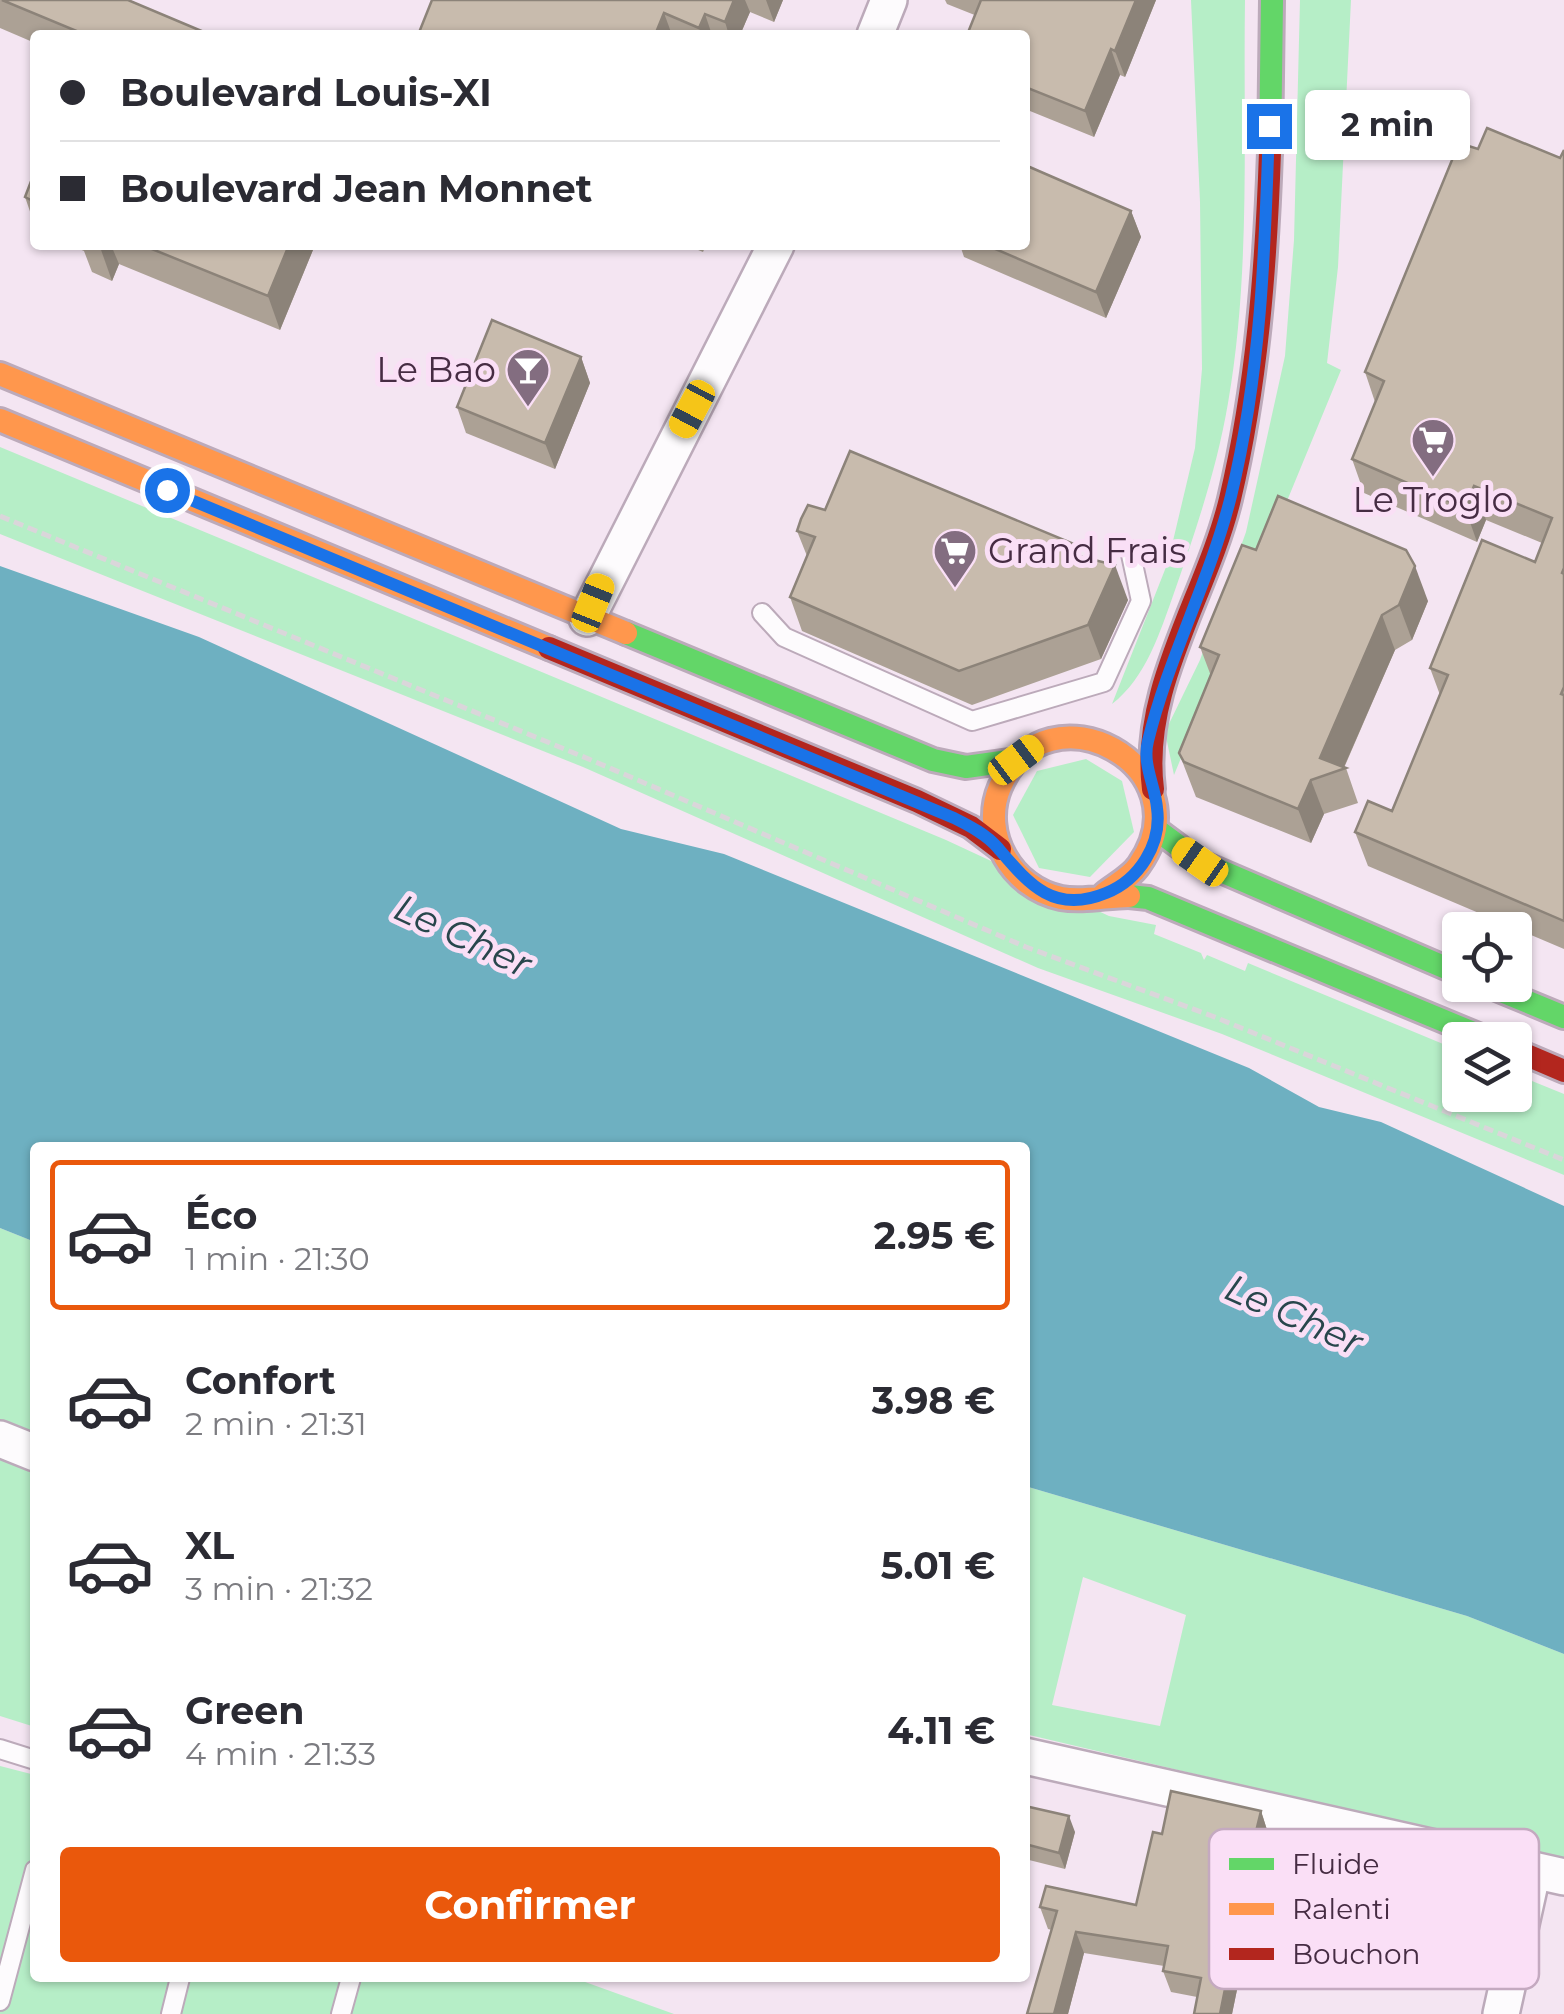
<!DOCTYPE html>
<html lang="fr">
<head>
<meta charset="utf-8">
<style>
	:root { --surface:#fff; --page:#f2f2f3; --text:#2b2b33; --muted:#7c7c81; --line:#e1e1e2; --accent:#ea580c }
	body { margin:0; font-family:Montserrat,sans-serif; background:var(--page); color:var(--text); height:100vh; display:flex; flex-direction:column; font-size:38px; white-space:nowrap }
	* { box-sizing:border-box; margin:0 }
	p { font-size:32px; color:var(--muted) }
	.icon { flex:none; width:55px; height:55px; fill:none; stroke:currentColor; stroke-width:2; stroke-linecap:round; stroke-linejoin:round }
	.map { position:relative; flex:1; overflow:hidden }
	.sheet { position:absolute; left:30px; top:1142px; width:1000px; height:840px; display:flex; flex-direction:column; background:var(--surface); border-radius:10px; box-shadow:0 2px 8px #0004 }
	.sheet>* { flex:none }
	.hud { position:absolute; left:30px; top:30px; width:1000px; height:220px; border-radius:10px; box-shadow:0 2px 8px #0004; display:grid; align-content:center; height:220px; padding:0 30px; background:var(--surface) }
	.fabs { position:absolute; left:1442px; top:912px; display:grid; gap:20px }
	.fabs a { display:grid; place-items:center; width:90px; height:90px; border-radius:10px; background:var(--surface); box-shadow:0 2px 8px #0004; font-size:50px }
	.end { position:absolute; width:45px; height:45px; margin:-22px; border:12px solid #1a73e8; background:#fff; box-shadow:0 0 0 5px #fff }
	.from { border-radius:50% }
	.bubble { position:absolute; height:70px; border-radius:10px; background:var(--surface); box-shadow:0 2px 8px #0004; font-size:32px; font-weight:700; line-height:70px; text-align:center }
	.car { position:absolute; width:30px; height:60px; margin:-30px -15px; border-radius:12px; box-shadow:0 0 8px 2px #0007; background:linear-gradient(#f5c518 24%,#345 0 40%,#f5c518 0 76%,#345 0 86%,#f5c518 0) }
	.hud b { display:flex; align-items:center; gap:35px; height:95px; font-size:38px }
	.hud b+b { border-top:2px solid var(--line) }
	.hud i { width:25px; height:25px; background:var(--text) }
	ul { padding:18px 0 0; list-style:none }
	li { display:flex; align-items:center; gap:30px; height:150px; margin:0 20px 15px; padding:0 10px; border:5px solid transparent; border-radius:10px }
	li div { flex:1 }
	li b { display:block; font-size:38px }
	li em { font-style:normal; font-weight:700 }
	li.selected { border-color:var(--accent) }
	li>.icon { width:90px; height:90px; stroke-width:1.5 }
	.button { display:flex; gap:20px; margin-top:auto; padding:20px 30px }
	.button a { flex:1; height:115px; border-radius:10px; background:var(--accent); color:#fff; font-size:40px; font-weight:700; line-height:115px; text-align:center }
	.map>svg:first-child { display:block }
</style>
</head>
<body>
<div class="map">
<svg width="1564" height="2014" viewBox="0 0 1564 2014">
	<rect width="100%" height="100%" fill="#f4e5f2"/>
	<g fill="#b6eec7" fill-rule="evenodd">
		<path d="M1191,0H1245C1243,133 1251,272 1228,403C1217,468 1196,530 1174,593C1160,632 1146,678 1112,704L1168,562L1195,448L1202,369L1200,202Z"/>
		<path d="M1300,0H1351L1338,267L1327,363L1341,370L1174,775L1165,732L1200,660L1246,532L1285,356L1294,240Z"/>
		<path d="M0,447L946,840L1109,916L1156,925L1154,934L1201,953L1204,960L1207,955L1245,971L1248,963L1460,1051V1095H1515V1074L1564,1094V1175L1222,1034L1038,968L583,767L0,534Z"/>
		<path d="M1086,759L1122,781L1134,832L1090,877L1039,868L1013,815L1037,771Z"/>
		<path d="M0,1228L35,1242V1433L0,1420Z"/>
		<path d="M0,1456L35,1469V1727L0,1716Z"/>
		<path d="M1025,1486L1467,1616L1564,1654V1861L1025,1734ZM1083,1577L1186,1615L1160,1726L1052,1705Z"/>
		<path d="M0,1766L35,1775V1978H574L674,2014H0Z"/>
	</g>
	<path fill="#6eb0c1" d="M0,566L199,637L621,829L724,854L1249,1068L1319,1107L1381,1122L1564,1206V1654L1467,1616L1025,1486V1148H35V1242L0,1228Z"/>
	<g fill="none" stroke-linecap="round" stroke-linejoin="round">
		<defs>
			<g id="lane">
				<path d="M762,613L784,637L972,721L1104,682L1141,601L1130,550"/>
				<path d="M0,1749L35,1760"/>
				<path d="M0,2001L35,1870"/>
				<path d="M171,2014L180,1978"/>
				<path d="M341,2014L351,1978"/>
			</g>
			<g id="street">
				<path d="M875,35L889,0"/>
				<path d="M587,618L776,245"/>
				<path d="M0,1439L35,1453"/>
				<path d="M1025,1756L1564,1877"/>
				<path d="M1501,2014L1533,1870"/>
			</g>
			<g id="fast">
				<path d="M1270,152L1272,0"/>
				<path d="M626,633L933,760L966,767L1016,760"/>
				<path d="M1157,830L1200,862L1460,974"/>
				<path d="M1129,896L1148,898L1490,1040"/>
				<path d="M1487,985L1564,1017"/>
			</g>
			<g id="slow">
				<path d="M0,374L626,633"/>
				<path d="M0,420L549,648"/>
				<path d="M1104,894C1115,885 1131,877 1139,865C1208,767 1046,679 1000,787C980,834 1012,888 1061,898C1083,902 1107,896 1129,896"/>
			</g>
			<g id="jam">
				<path d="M549,648L917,801L971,827L1000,849"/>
				<path d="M1153,789C1140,688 1207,595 1230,499C1257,385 1266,269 1270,152"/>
				<path d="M1515,1050L1564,1071"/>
			</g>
		</defs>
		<use href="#lane" stroke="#bcaaba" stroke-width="22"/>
		<use href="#street" stroke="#bcaaba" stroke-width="40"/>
		<use href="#fast" stroke="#bcaaba" stroke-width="28"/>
		<use href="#slow" stroke="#bcaaba" stroke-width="28"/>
		<use href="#jam" stroke="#bcaaba" stroke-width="28"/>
		<path stroke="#dad6da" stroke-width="5" stroke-dasharray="10 5" stroke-linecap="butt" d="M0,516L591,760L1026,947L1212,1016L1564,1160"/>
		<use href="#lane" stroke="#fdfbfd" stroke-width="18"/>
		<use href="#street" stroke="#fdfbfd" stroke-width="35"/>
		<use href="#fast" stroke="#63d668" stroke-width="22"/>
		<use href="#slow" stroke="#ff974d" stroke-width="22"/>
		<use href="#jam" stroke="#b3261e" stroke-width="22"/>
	</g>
	<g fill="#aca195">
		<path d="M0,0H128L211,35H35V43L0,28Z"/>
		<path d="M432,0H783L774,22L750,12L740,35H418Z"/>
		<path d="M945,0H1156L1125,77L1120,75L1094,137L1025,109V35L947,4Z"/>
		<path d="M1478,149L1560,158L1564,150V949L1368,866L1355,832L1392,811L1440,695L1430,668L1535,562L1542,543L1486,520L1477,542L1364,493L1352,459L1375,402L1365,372Z"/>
		<path d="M35,171V226L25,197Z"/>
		<path d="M1131,211L1141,237L1106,318L964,257L960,245H1025Z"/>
		<path d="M70,245H315L280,330L119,264L112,281L92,272L84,251Z"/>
		<path d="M686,245H706L703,252Z"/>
		<path d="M581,357L590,383L555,469L466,433L457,407Z"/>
		<path d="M825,510L1085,558L1128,600L1101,659L972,705L802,631L790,597L807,556L797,531Z"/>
		<path d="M1256,550L1428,601L1412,640L1395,650L1344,768H1346L1358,803L1324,814L1311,843L1196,797L1179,753L1211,676L1200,647Z"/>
		<path d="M1025,1806L1075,1832L1065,1869L1025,1859Z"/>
		<path d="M1261,1811L1268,1833L1259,1874L1253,1872L1234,1967L1239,1980L1232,2014H1194L1197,1997L1171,1992L1163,1971L1164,1966L1084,1953L1068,2014H1027L1052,1930L1048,1929L1040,1907L1136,1905L1162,1834Z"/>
	</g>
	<g fill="#8c8379">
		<path d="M734,0H745L750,12L740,35H729L725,22Z"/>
		<path d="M766,0H783L774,22Z"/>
		<path d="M1136,0H1156L1125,77L1115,51Z"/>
		<path d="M664,13L672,35H655Z"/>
		<path d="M705,14L712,35H702L699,28Z"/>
		<path d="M1111,49L1120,75L1094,137L1085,111Z"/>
		<path d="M1131,211L1141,237L1106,318L1096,292Z"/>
		<path d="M100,245H111L119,264L112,281L100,247Z"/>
		<path d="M289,245H315L280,330L268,296Z"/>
		<path d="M581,357L590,383L555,469L545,443Z"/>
		<path d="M1474,486L1486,520L1477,542L1465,508Z"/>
		<path d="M1115,565L1128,600L1101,659L1088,625Z"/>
		<path d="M1415,566L1428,601L1412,640L1399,605Z"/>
		<path d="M1382,615L1395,650L1343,769L1320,758Z"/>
		<path d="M1311,780L1324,814L1311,843L1298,809Z"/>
		<path d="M1261,1811L1268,1833L1259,1874L1251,1852Z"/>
		<path d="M1069,1816L1075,1832L1065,1869L1059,1853Z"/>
		<path d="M1245,1851L1253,1872L1234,1967L1239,1980L1232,2014H1220L1224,1957Z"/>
		<path d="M1076,1932L1084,1953L1068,2014H1054Z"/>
	</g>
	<g fill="#c8bbad" stroke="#8c8379" stroke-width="2.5">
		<path d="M2,0H128L211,35H86Z"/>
		<path d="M432,0H734L725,22L705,14L699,28L664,13L655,35H418Z"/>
		<path d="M981,0H1136L1115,51L1111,49L1085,111L1025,87V35H967Z"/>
		<path d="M1487,128L1560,158L1564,150V568L1562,573L1564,574V687L1561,694L1564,695V921L1355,832L1368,801L1392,811L1448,675L1430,668L1482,540L1535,562L1552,518L1474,486L1465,508L1352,459L1384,381L1365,372L1459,143L1478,149Z"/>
		<path d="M1025,165L1131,211L1096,292L986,245H1025Z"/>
		<path d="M35,171V202L25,197Z"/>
		<path d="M142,245H289L268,296Z"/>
		<path d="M492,320L581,357L545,443L457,407Z"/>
		<path d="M850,451L1081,547L1078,556L1115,565L1088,625L959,671L790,597L815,537L797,531L801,519L808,505L825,510Z"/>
		<path d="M1278,496L1406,550L1415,566L1399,605L1382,615L1320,758L1346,768L1311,780L1298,809L1184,762L1179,753L1219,655L1200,647L1242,545L1256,550Z"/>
		<path d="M1171,1791L1261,1811L1251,1852L1245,1851L1224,1957L1231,1959L1220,2014H1194L1201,1978L1163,1971L1168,1946L1076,1932L1054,2014H1027L1057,1911L1040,1907L1046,1886L1136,1905L1153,1832L1162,1834Z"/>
		<path d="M1025,1806L1069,1816L1059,1853L1025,1844Z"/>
	</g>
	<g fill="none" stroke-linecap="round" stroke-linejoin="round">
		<path stroke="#1a73e8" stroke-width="12" d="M167,490L954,818C970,826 987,835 998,848C1028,883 1053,915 1106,893C1139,880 1162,844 1157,808C1155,785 1142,764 1148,741C1168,658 1210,580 1231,496C1261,373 1265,252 1269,126"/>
	</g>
	<defs>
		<symbol id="bar-pin" viewBox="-11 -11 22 30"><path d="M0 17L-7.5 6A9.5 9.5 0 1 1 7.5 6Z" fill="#836d80" stroke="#fadff6"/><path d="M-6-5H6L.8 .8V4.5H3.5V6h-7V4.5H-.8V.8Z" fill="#fff"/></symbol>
		<symbol id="supermarket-pin" viewBox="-11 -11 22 30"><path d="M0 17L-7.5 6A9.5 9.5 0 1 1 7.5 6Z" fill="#836d80" stroke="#fadff6"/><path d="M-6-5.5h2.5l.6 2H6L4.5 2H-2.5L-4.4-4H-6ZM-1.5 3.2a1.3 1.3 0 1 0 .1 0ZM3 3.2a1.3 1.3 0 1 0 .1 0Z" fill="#fff"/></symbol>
	</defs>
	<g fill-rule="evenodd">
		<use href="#bar-pin" x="503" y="345" width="50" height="68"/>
		<use href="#supermarket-pin" x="1408" y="415" width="50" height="68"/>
		<use href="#supermarket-pin" x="930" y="526" width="50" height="68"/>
	</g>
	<g text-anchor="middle" stroke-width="10" stroke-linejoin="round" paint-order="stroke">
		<g font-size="35" fill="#462c43" stroke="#fadff6" text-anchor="end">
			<text x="496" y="382">Le Bao</text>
			<text x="1433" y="512" text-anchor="middle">Le Troglo</text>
			<text x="988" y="563" text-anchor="start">Grand Frais</text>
		</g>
		<g font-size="38" font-style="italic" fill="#28464c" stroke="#fadff6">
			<text transform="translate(463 936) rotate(25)" y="13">Le Cher</text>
			<text transform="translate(1294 1315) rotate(24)" y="13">Le Cher</text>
		</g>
	</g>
	<rect x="1209" y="1829" width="330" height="160" rx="15" fill="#fadff6" stroke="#c4a9c0" stroke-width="2.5"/>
	<rect x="1229" y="1858" width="45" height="12" fill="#63d668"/>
	<rect x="1229" y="1903" width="45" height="12" fill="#ff974d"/>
	<rect x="1229" y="1948" width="45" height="12" fill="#b3261e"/>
	<g font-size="28" fill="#462c43">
		<text x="1292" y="1874">Fluide</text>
		<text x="1292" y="1919">Ralenti</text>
		<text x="1292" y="1964">Bouchon</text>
	</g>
</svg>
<div class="fabs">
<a><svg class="icon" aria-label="locate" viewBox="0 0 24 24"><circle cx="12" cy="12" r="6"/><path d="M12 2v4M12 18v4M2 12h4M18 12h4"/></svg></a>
<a><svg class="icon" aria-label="layers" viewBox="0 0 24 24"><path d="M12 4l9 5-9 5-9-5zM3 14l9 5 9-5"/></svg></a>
</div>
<i class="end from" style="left:167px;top:490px"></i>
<i class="end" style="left:1269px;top:126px"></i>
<div class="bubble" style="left:1305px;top:90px;width:165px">2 min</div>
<i class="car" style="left:692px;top:409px;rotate:208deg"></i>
<i class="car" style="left:593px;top:603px;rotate:22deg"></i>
<i class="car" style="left:1016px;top:760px;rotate:53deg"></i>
<i class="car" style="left:1200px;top:862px;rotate:305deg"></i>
<div class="hud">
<b><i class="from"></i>Boulevard Louis-XI</b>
<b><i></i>Boulevard Jean Monnet</b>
</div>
<section class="sheet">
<ul>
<li class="selected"><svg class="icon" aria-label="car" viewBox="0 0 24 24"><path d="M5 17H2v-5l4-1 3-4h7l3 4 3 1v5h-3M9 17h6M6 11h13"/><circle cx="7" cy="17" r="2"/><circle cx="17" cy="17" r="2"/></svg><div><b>Éco</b><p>1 min · 21:30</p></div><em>2.95 €</em></li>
<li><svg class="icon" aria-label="car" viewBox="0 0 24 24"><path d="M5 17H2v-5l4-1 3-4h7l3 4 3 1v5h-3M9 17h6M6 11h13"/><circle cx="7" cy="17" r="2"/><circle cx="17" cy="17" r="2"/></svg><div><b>Confort</b><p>2 min · 21:31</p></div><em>3.98 €</em></li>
<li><svg class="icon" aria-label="car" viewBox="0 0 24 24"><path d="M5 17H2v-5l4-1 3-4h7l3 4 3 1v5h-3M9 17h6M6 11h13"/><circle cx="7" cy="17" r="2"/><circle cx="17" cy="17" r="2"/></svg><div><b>XL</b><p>3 min · 21:32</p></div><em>5.01 €</em></li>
<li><svg class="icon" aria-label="car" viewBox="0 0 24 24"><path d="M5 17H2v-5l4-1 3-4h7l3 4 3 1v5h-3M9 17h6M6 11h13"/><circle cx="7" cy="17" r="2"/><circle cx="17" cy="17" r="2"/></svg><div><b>Green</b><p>4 min · 21:33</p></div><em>4.11 €</em></li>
</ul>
<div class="button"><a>Confirmer</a></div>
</section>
</div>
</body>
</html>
